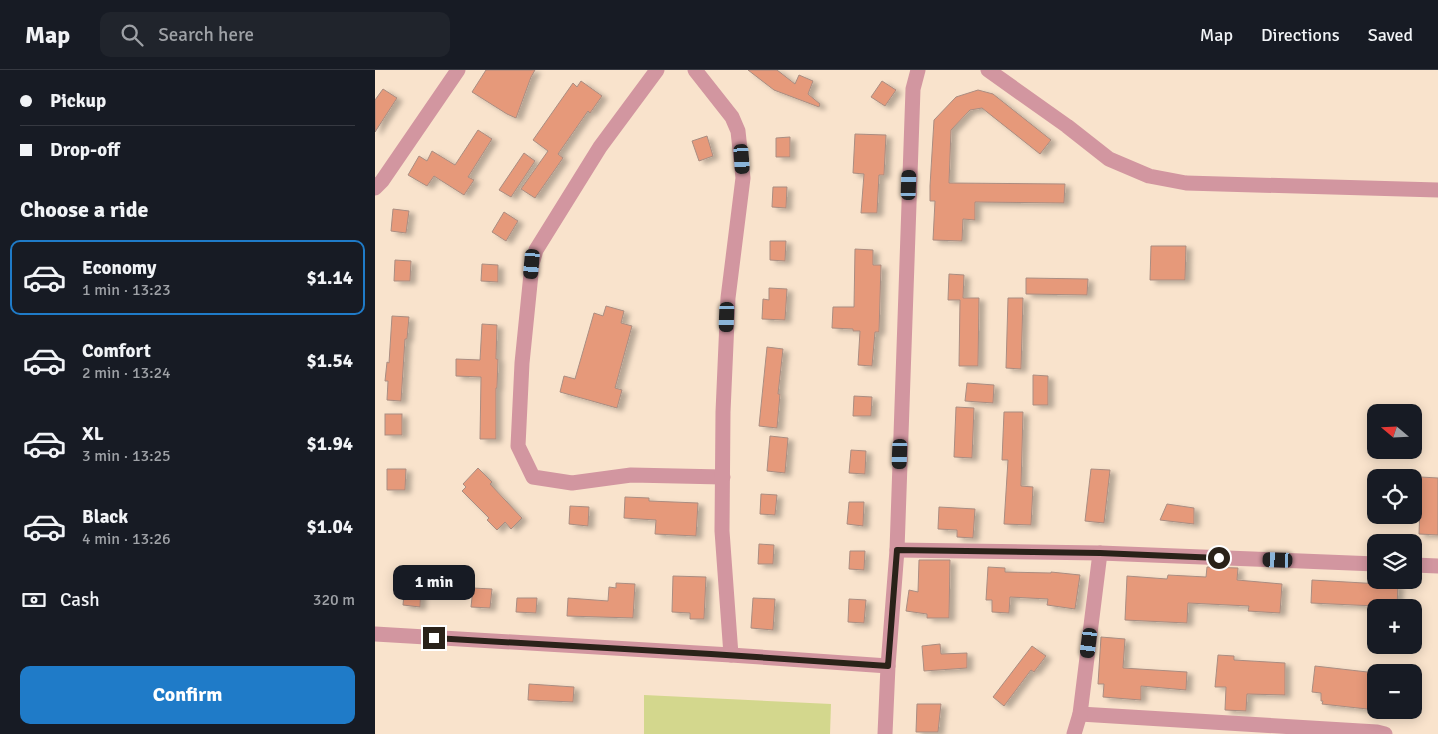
<!DOCTYPE html>
<html lang="en">
<head>
<meta charset="utf-8">
<style>
	:root { --surface:#171b24; --page:#20242c; --text:#f1f3f6; --muted:#9ea1a6; --line:#363941; --accent:#1f7bc8 }
	body { margin:0; font-family:Signika,sans-serif; background:var(--page); color:var(--text); height:100vh; display:flex; flex-direction:column; font-size:19px; white-space:nowrap }
	* { box-sizing:border-box; margin:0 }
	p { font-size:16px; color:var(--muted) }
	.icon { flex:none; width:28px; height:28px; fill:none; stroke:currentColor; stroke-width:2; stroke-linecap:round; stroke-linejoin:round }
	.map { position:relative; flex:1; overflow:hidden }
	.panel { display:flex; flex-direction:column; background:var(--surface); width:375px }
	.panel>* { flex:none }
	.hud { display:grid; align-content:center; height:110px; padding:0 20px; background:var(--surface) }
	.needle { width:32px; rotate:289deg }
	.fabs { position:absolute; left:992px; top:334px; display:grid; gap:10px }
	.fabs a { display:grid; place-items:center; width:55px; height:55px; border-radius:10px; background:var(--surface); box-shadow:0 2px 12px #0003; font-size:25px }
	.end { position:absolute; width:22px; height:22px; margin:-11px; border:6px solid #2a2219; background:#fff; box-shadow:0 0 0 2px #fff }
	.from { border-radius:50% }
	.bubble { position:absolute; height:35px; border-radius:10px; background:var(--surface); box-shadow:0 2px 12px #0003; font-size:16px; font-weight:800; line-height:35px; text-align:center }
	.car { position:absolute; width:15px; height:30px; margin:-15px -8px; border-radius:6px; box-shadow:0 0 4px 1px #0007; background:linear-gradient(#222 24%,#8ab4d8 0 40%,#222 0 76%,#8ab4d8 0 86%,#222 0) }
	.hud b { display:flex; align-items:center; gap:18px; height:48px; font-size:19px }
	.hud b+b { border-top:1px solid var(--line) }
	.hud i { width:12px; height:12px; background:var(--text) }
	ul { padding:0; list-style:none }
	li { display:flex; align-items:center; gap:15px; height:75px; margin:0 10px 8px; padding:0 10px; border:2px solid transparent; border-radius:10px }
	li div { flex:1 }
	li b { display:block; font-size:19px }
	li em { font-style:normal; font-weight:800 }
	li.on { border-color:var(--accent) }
	li>.icon { width:45px; height:45px; stroke-width:1.5 }
	h2 { padding:0 20px; font-size:22px; line-height:60px }
	.pay { display:flex; align-items:center; gap:12px; height:55px; padding:0 20px; font-size:19px }
	.pay p { margin-inline-start:auto }
	.action { display:flex; gap:10px; margin-top:auto; padding:10px 20px }
	.action a { flex:1; height:58px; border-radius:10px; background:var(--accent); color:#fff; font-size:20px; font-weight:800; line-height:58px; text-align:center }
	header { display:flex; align-items:center; gap:30px; box-sizing:border-box; height:70px; padding:0 25px; background:var(--surface); border-bottom:1px solid var(--line) }
	header strong { font-size:24px }
	nav { display:flex; gap:28px; margin-inline-start:auto; font-size:18px }
	.search { width:350px; height:45px; background:var(--page); display:flex; align-items:center; gap:12px; box-sizing:border-box; padding:0 18px; border-radius:10px; color:var(--muted); font-size:19px }
	main { display:flex; flex:1; min-height:0 }
	.map>svg:first-child { display:block }
</style>
</head>
<body>
<header>
<strong>Map</strong>
<div class="search"><svg class="icon" aria-label="search" viewBox="0 0 24 24"><circle cx="10" cy="10" r="6"/><path d="M15 15l6 6"/></svg>Search here</div>
<nav><a>Map</a><a>Directions</a><a>Saved</a></nav>
</header>
<main>
<section class="panel">
<div class="hud">
<b><i class="from"></i>Pickup</b>
<b><i></i>Drop-off</b>
</div>
<h2>Choose a ride</h2>
<ul>
<li class="on"><svg class="icon" aria-label="car" viewBox="0 0 24 24"><path d="M5 17H2v-5l4-1 3-4h7l3 4 3 1v5h-3M9 17h6M6 11h13"/><circle cx="7" cy="17" r="2"/><circle cx="17" cy="17" r="2"/></svg><div><b>Economy</b><p>1 min · 13:23</p></div><em>$1.14</em></li>
<li><svg class="icon" aria-label="car" viewBox="0 0 24 24"><path d="M5 17H2v-5l4-1 3-4h7l3 4 3 1v5h-3M9 17h6M6 11h13"/><circle cx="7" cy="17" r="2"/><circle cx="17" cy="17" r="2"/></svg><div><b>Comfort</b><p>2 min · 13:24</p></div><em>$1.54</em></li>
<li><svg class="icon" aria-label="car" viewBox="0 0 24 24"><path d="M5 17H2v-5l4-1 3-4h7l3 4 3 1v5h-3M9 17h6M6 11h13"/><circle cx="7" cy="17" r="2"/><circle cx="17" cy="17" r="2"/></svg><div><b>XL</b><p>3 min · 13:25</p></div><em>$1.94</em></li>
<li><svg class="icon" aria-label="car" viewBox="0 0 24 24"><path d="M5 17H2v-5l4-1 3-4h7l3 4 3 1v5h-3M9 17h6M6 11h13"/><circle cx="7" cy="17" r="2"/><circle cx="17" cy="17" r="2"/></svg><div><b>Black</b><p>4 min · 13:26</p></div><em>$1.04</em></li>
</ul>
<div class="pay"><svg class="icon" aria-label="cash" viewBox="0 0 24 24"><path d="M3 7h18v10H3z"/><circle cx="12" cy="12" r="2"/></svg>Cash<p>320 m</p></div>
<div class="action"><a>Confirm</a></div>
</section>
<div class="map">
<svg width="1063" height="664" viewBox="0 0 1063 664">
	<defs>
		<filter id="shadow"><feDropShadow dx="5.5" dy="3" stdDeviation="2.5" flood-color="#0004"/></filter>
	</defs>
	<rect width="100%" height="100%" fill="#f9e3cc"/>
	<path fill="#d3d78d" d="M269,625L456,634L455,664H269Z"/>
	<g fill="#e6997a" stroke="#aa8d81" filter="url(#shadow)">
		<path d="M111,0H160L156,7L141,48L132,44L97,22Z"/>
		<path d="M373,0H402L420,14L424,5L438,11L433,24L445,34L444,37L399,20Z"/>
		<path d="M206,11L227,26L215,43L213,41L183,84L188,88L160,128L146,119L173,81L158,70L198,13L202,17Z"/>
		<path d="M507,11L521,20L510,36L496,27Z"/>
		<path d="M8,19L22,28L0,62V30Z"/>
		<path d="M603,20L618,24L676,70L665,84L607,38L595,40L576,60L574,113L690,114L689,133L600,132V150L588,149L587,171L558,170L560,131H555V116L559,50L581,27Z"/>
		<path d="M103,60L117,69L93,107L99,110L89,125L59,106L52,116L33,105L44,86L52,91L57,81L80,95Z"/>
		<path d="M480,64L511,65L509,105H504L502,143H486L489,104L478,103Z"/>
		<path d="M332,66L338,86L324,91L317,71Z"/>
		<path d="M415,67V87H401V68Z"/>
		<path d="M149,83L160,91L136,127L124,120Z"/>
		<path d="M398,117H412L411,138L397,137Z"/>
		<path d="M18,139L34,141L31,163L16,161Z"/>
		<path d="M129,142L143,151L131,171L117,162Z"/>
		<path d="M395,171H411L410,191L395,190Z"/>
		<path d="M776,176H811L810,210H775Z"/>
		<path d="M480,179L498,180V195H506L504,262H500L497,296L483,295L485,261H478V259L457,258L458,237H479Z"/>
		<path d="M20,190L36,191L35,211H19Z"/>
		<path d="M107,194L123,195V212L106,211Z"/>
		<path d="M574,204L589,205L588,228H604L603,296H584L585,230H573Z"/>
		<path d="M651,208L713,209L712,225L651,224Z"/>
		<path d="M394,218L412,219L410,250L387,249L388,229L394,230Z"/>
		<path d="M633,228H648L646,299L631,298Z"/>
		<path d="M231,236L249,241L246,253L257,256L240,318L247,320L242,338L185,322L189,306L200,309L219,243L228,246Z"/>
		<path d="M17,246L34,247L32,269H30L26,331L12,330L13,311H10L12,292L14,293Z"/>
		<path d="M107,254L122,255L121,289H123L122,318H121V369H105L106,307L81,306V289L105,290Z"/>
		<path d="M392,277L408,279L403,324H405L402,358L384,356Z"/>
		<path d="M658,305L673,306V335H658Z"/>
		<path d="M592,313L619,315L618,333L590,331Z"/>
		<path d="M479,326L497,327L496,346H478Z"/>
		<path d="M581,337L599,338L597,388L579,387Z"/>
		<path d="M629,342H648L646,416L658,417L656,455L629,454L633,390H627Z"/>
		<rect x="10" y="344" width="17" height="21"/>
		<path d="M395,366L413,368L410,403L392,401Z"/>
		<path d="M476,380L491,381L490,404L474,403Z"/>
		<path d="M103,398L117,412L115,414L147,448L136,459L130,452L122,460L112,450L114,448L87,421L91,417L88,414Z"/>
		<path d="M12,399H31L30,420H12Z"/>
		<path d="M716,399L735,400L729,453L710,451Z"/>
		<path d="M1046,407L1063,408V465L1044,464Z"/>
		<path d="M386,424L402,425L400,445L385,444Z"/>
		<path d="M250,427L274,428V431L323,433L321,466L280,464L281,450L249,448Z"/>
		<path d="M474,432H489L488,456L472,454Z"/>
		<path d="M792,434L819,438V454L785,450Z"/>
		<path d="M195,436L214,437L213,456L194,454Z"/>
		<path d="M564,437L600,439L598,468L582,467V460L563,459Z"/>
		<path d="M384,474L399,475L398,494H383Z"/>
		<path d="M475,481H490L489,500L474,499Z"/>
		<path d="M544,490H575L574,548H552V544L531,541L534,520L543,522Z"/>
		<path d="M613,497L630,498V502L676,503V502L705,505L700,539L672,535L673,529L635,527L634,543L617,542V530H611Z"/>
		<path d="M832,497L863,498L862,510L907,514L905,543L873,541L874,536L813,533L812,553L750,550L752,506L792,509L793,505L831,507Z"/>
		<path d="M298,506L331,507L329,549H315V543L297,542Z"/>
		<path d="M937,510L1023,515L1022,537L936,533Z"/>
		<path d="M241,513L260,514L258,548L192,546L193,528L233,531L234,517L241,518Z"/>
		<path d="M30,514L46,516L45,537L28,535Z"/>
		<path d="M98,518L117,519L115,538L96,537Z"/>
		<path d="M142,528H162L161,543L141,542Z"/>
		<path d="M378,528L400,529L398,560L376,558Z"/>
		<path d="M474,529L491,530L489,553L473,552Z"/>
		<path d="M726,567L750,569L748,598L812,602L811,620L766,616V630L728,627L729,614H723Z"/>
		<path d="M565,574L566,584L592,583V598L549,601L547,576Z"/>
		<path d="M657,576L671,586L659,602L656,600L629,636L618,627Z"/>
		<path d="M843,585L859,586V590L910,593V625L872,624L871,641L850,640L851,617H840Z"/>
		<path d="M940,596L1001,603V640L947,634L948,631H946V623L937,622Z"/>
		<path d="M154,614L199,617L198,632L153,630Z"/>
		<path d="M542,634H566L563,662H541Z"/>
	</g>
	<g fill="none" stroke-linecap="round" stroke-linejoin="round">
		<g stroke="#d296a0" stroke-width="15">
			<path d="M282,0L225,77L161,180L157,194L147,293L143,376L158,407L197,413L256,405L348,407"/>
			<path d="M320,0L357,47L363,61L368,108L353,228L348,342L347,461L356,585"/>
			<path d="M613,0L692,56L734,89L774,106L811,113L1063,120"/>
			<path d="M0,118L7,111L83,0"/>
			<path d="M522,480L725,483L1001,494"/>
			<path d="M1039,495L1063,496"/>
			<path d="M0,564L356,585L513,596"/>
			<path d="M705,644L1002,662L1010,664"/>
			<path d="M510,664L513,596L522,480L538,19L543,0"/>
			<path d="M699,664L705,644L725,483"/>
		</g>
	</g>
	<g fill="none" stroke-linecap="round" stroke-linejoin="round">
		<path stroke="#2a2219" stroke-width="6" d="M59,568L336,584L513,596L522,480L725,483L844,488"/>
	</g>
</svg>
<div class="fabs">
<a><svg class="needle" viewBox="-14 -14 28 28"><path d="M0-13l5 13h-10z" fill="#e53935"/><path d="M0 13l5-13h-10z" fill="#9ea1a6"/></svg></a>
<a><svg class="icon" aria-label="locate" viewBox="0 0 24 24"><circle cx="12" cy="12" r="6"/><path d="M12 2v4M12 18v4M2 12h4M18 12h4"/></svg></a>
<a><svg class="icon" aria-label="layers" viewBox="0 0 24 24"><path d="M12 4l9 5-9 5-9-5zM3 14l9 5 9-5"/></svg></a>
<a>+</a>
<a>−</a>
</div>
<i class="end from" style="left:844px;top:488px"></i>
<i class="end" style="left:59px;top:568px"></i>
<div class="bubble" style="left:18px;top:495px;width:82px">1 min</div>
<i class="car" style="left:367px;top:89px;rotate:176deg"></i>
<i class="car" style="left:534px;top:115px;rotate:2deg"></i>
<i class="car" style="left:157px;top:194px;rotate:185deg"></i>
<i class="car" style="left:352px;top:247px;rotate:182deg"></i>
<i class="car" style="left:525px;top:384px;rotate:182deg"></i>
<i class="car" style="left:903px;top:490px;rotate:272deg"></i>
<i class="car" style="left:714px;top:573px;rotate:187deg"></i>
</div>
</main>
</body>
</html>
